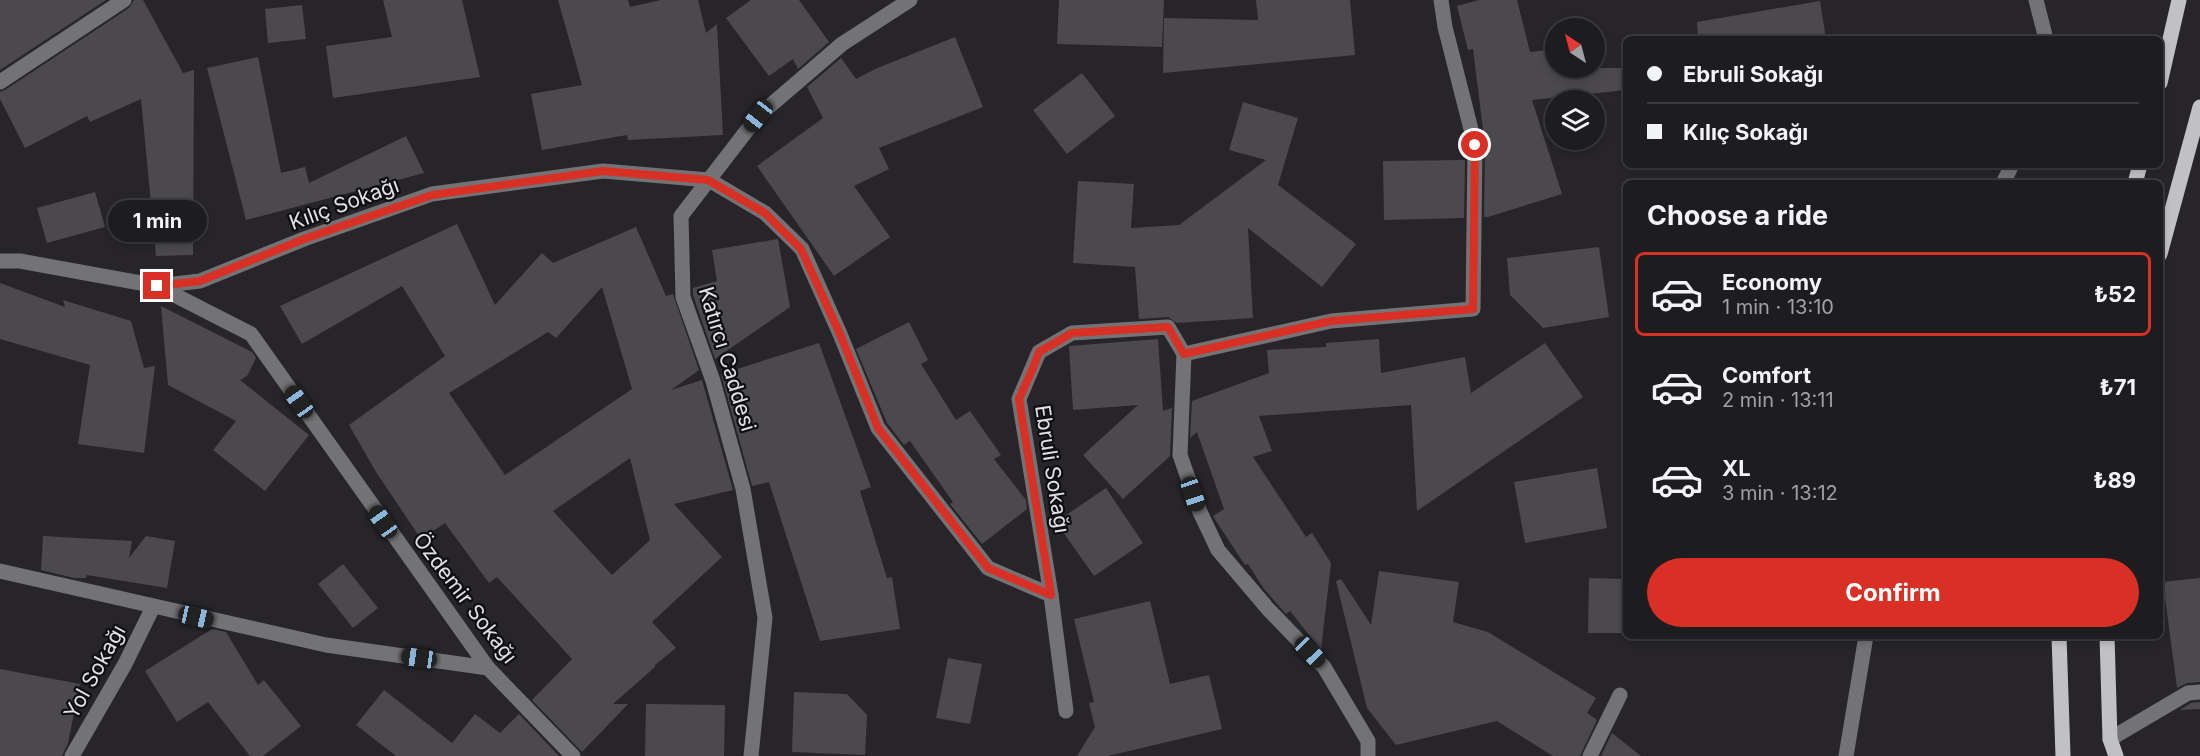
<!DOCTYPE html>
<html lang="en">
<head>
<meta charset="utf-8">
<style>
	:root { --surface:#1d1c1f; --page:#252528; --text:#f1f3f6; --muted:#a0a1a4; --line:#3b3a3d; --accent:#d93025 }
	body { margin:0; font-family:Inter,sans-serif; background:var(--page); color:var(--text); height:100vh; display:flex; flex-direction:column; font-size:22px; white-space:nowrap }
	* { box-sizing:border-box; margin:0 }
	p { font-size:20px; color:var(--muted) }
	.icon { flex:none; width:33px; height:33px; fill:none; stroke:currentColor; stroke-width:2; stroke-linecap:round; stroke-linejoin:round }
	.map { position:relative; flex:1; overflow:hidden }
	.details { position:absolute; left:1623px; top:180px; width:540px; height:459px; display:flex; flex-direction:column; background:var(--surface); border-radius:9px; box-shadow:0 3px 9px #0003,0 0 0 2px var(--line) }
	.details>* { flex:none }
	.hud { position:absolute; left:1623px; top:36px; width:540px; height:132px; border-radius:9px; box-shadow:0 3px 9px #0003,0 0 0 2px var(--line); display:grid; align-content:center; height:132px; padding:0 24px; background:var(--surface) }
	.needle { width:39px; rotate:324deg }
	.fabs { position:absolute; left:1545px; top:18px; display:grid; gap:12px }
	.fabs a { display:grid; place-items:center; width:60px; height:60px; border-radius:50%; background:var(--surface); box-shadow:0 3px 9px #0003,0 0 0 2px var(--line); font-size:30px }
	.end { position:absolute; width:27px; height:27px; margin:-14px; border:8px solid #d93025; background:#fff; box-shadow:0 0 0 3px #fff }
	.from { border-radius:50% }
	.bubble { position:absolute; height:42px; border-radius:21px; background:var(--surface); box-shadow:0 3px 9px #0003,0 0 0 2px var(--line); font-size:20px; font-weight:700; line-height:42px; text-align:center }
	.car { position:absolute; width:18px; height:36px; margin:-18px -9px; border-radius:8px; box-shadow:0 0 4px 2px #0007; background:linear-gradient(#222 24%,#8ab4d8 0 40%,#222 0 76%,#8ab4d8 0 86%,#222 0) }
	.hud b { display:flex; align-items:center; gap:21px; height:57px; font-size:22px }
	.hud b+b { border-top:2px solid var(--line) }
	.hud i { width:15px; height:15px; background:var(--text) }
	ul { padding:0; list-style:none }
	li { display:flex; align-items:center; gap:18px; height:84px; margin:0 12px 9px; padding:0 12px; border:3px solid transparent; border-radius:9px }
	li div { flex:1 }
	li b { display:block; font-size:22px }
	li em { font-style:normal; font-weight:700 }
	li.on { border-color:var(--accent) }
	li>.icon { width:54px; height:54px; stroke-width:1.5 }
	h2 { padding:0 24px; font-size:27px; line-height:72px }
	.primary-button { display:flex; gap:12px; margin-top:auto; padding:12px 24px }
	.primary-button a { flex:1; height:69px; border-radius:36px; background:var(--accent); color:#fff; font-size:24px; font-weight:700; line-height:69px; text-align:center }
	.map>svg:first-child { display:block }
</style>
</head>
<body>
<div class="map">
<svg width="2200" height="756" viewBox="0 0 2200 756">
	<rect width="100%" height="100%" fill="#272529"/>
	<g fill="#4b494e" fill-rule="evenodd">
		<path d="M0,0H106L0,70Z"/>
		<path d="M134,0H143L183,73L194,70L193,255L156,256L141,99L90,122L87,116L25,148L0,99V92L5,90L129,8Z"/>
		<path d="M383,0H462L480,77L333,98L326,46L392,37Z"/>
		<path d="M558,0H628L630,7L661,0H698L706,33L717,24L723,135L628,140L627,135L542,150L531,94L582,85Z"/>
		<path d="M751,0H799L829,42L798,69L793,59L769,76L726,18Z"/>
		<path d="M1059,0H1164L1162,47L1057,44Z"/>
		<path d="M1256,0H1350L1355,55L1163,73L1164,18L1258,20Z"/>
		<path d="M1479,0H1517L1530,52L1556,49V68H1626V90L1532,100L1562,194L1488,217H1484L1485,145L1473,49L1468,50L1457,6Z"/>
		<path d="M1820,1L1826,39H1698L1697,22Z"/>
		<path d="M302,5L306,39L268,43L265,9Z"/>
		<path d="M955,37L983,107L879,148L889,169L854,186L890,237L834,276L757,166L823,118L807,87L841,58L856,79L875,69Z"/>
		<path d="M258,57L281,173L305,167L309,183L406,136L424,173L246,220L207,68Z"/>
		<path d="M1082,73L1115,116L1067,154L1033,110Z"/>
		<path d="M1243,102L1298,118L1278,185L1356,244L1322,287L1248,228L1253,318L1177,323L1168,317L1139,319L1135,267L1073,263L1078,181L1134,184L1131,228L1179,225L1266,160L1229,150Z"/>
		<path d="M1465,160L1464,218L1384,220L1383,161Z"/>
		<path d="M95,192L105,227L47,243L37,208Z"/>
		<path d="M457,224L495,305L542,253L553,263L636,227L666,296L673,294L699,370L671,390L702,380L733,490L674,504L722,557L652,622L676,648L655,665V667L613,704H628L582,752L532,700L572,659L497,577L489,583L445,523L421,539L376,472L349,425L445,356L402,286L302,344L280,306ZM602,287L632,389L505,475L449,393L548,332L556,338ZM630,458L650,540L612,575L553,511Z"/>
		<path d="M778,239L790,307L715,359L693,295V288L717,281L712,250Z"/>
		<path d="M1599,247L1609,317L1543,328L1510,295L1507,258Z"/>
		<path d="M0,283L65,307L63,300L131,321L144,368L155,366L144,453L78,444L90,365L0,339Z"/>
		<path d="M161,306L252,352L256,358L247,376L240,380L309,435L265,491L213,450L236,421L168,385Z"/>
		<path d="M909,322L928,360L921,364L956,420L970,411L1001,455L994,459L1026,500L1027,509L982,544L950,504L953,502L910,441L904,445L887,423L856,349Z"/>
		<path d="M1158,339L1163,411L1172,408L1170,456L1123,499L1083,455L1138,405L1073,410L1069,346Z"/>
		<path d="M1379,339L1381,373L1465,357L1471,393L1545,343L1583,397L1417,511L1411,405L1259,416L1272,451L1253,457L1306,537L1312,533L1331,563L1321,650L1290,611L1286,614L1264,589L1248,564L1245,565L1214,518L1213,516L1224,509L1197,432L1190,438L1192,401L1269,373L1267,350L1326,347V343Z"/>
		<path d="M819,343L871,487L860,491L887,578L892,577L900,629L820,641L769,482L752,486L721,374Z"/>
		<path d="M1597,468L1607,528L1525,543L1514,482Z"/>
		<path d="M1106,488L1143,543L1094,576L1056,522Z"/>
		<path d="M43,536L132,541L129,558L146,536L175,541L167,588L87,575L86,578H74L41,570Z"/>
		<path d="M343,564L378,608L353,628L318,584Z"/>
		<path d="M1379,571L1459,582L1453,622L1488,632L1596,698L1587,713L1597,720L1580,756H1553L1497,721L1396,745L1367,708L1336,581L1341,579L1371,625Z"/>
		<path d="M1589,578L1626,579V633H1588Z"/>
		<path d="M2200,578V682L2187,683L2177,688L2163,582Z"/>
		<path d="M1150,601L1170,684L1209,675L1222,729L1108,756H1077L1095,727L1089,703L1094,702L1074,619Z"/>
		<path d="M212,629L226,632L258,685L264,680L301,726L263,756H250L208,702L177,722L145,671Z"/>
		<path d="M948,658L982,664L970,724L936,718Z"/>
		<path d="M0,669L80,684L68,743L62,756H0Z"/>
		<path d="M384,690L452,743L475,714L500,733L519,714L559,756H396L356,725Z"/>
		<path d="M794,692L847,694L867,715L865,755L792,752Z"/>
		<path d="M2200,702V709L2180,710L2191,703Z"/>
		<path d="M646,704L725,705L724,756H645Z"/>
		<path d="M1612,733L1641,756H1601Z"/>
	</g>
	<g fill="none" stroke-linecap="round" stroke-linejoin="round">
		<g stroke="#737375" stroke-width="15">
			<path d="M2036,0L2046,39"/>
			<path d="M0,82L124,0"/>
			<path d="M2003,183L2012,165"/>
			<path d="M0,261H20L157,286L200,281L304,239L432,194L603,171L709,180L765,213L802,249L840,334L878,428L988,568L1051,595L1019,399L1039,352L1072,333L1168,327L1184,354L1331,321L1473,309L1475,145L1445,27L1441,0"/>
			<path d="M157,286L251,334L488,668L573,756"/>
			<path d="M1184,354L1180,455L1200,512L1218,550L1268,609L1324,667L1368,741V756"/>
			<path d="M0,571L326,645L488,668"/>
			<path d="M1051,595L1066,711"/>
			<path d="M2110,739L2188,693L2200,692"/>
			<path d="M72,756L125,664L153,607"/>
			<path d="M751,756L765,618L743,489L713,381L683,297L681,216L758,116L842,44L910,0"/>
			<path d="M1590,756L1620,695"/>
			<path d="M1846,756L1866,636"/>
		</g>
		<g stroke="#c1c0c4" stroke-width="15">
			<path d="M2160,83L2179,0"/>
			<path d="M2135,183L2140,165"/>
			<path d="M2160,254L2200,107"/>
			<path d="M2059,636L2063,756"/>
			<path d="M2107,636L2110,739L2116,756"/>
		</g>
	</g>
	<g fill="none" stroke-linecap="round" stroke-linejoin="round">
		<path stroke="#d93025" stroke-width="8" d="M157,286L200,281L304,239L432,195L603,171L708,180L765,213L801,249L840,334L878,428L988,568L1051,595L1019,399L1033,368L1039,352L1072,333L1168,327L1184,354L1331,321L1473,309L1475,145"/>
	</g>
	<g text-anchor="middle" stroke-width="4.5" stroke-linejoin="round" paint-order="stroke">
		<g font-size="21" fill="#e2e1e3" stroke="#0f0f11">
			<text transform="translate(344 204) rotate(-20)" y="7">Kılıç Sokağı</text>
			<text transform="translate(727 359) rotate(73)" y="7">Katırcı Caddesi</text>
			<text transform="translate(1052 469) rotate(81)" y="7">Ebruli Sokağı</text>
			<text transform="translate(465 598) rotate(53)" y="7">Özdemir Sokağı</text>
			<text transform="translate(95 672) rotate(-61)" y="7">Yol Sokağı</text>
		</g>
	</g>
</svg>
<div class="fabs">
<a><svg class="needle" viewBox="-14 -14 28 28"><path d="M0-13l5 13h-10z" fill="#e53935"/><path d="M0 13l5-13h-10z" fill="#a0a1a4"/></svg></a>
<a><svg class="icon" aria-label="layers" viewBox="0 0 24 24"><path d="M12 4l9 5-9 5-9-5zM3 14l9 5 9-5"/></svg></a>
</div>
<i class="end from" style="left:1475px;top:145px"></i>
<i class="end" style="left:157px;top:286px"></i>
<div class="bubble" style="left:108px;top:200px;width:99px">1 min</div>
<i class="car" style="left:758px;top:116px;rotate:218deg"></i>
<i class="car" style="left:299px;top:402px;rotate:325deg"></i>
<i class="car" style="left:1193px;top:494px;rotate:161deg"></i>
<i class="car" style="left:383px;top:522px;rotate:325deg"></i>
<i class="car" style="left:196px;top:617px;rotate:103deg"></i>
<i class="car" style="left:1310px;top:652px;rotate:136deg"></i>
<i class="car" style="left:419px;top:658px;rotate:278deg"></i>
<div class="hud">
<b><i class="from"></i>Ebruli Sokağı</b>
<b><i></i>Kılıç Sokağı</b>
</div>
<section class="details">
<h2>Choose a ride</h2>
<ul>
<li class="on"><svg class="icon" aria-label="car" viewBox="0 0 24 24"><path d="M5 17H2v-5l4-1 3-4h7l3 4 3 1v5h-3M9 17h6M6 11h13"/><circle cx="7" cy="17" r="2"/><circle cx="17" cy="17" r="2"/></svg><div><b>Economy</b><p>1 min · 13:10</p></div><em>₺52</em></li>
<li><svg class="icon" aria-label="car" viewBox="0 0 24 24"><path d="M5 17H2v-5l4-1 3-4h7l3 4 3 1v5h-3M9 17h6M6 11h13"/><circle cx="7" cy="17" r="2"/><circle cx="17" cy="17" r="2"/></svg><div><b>Comfort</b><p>2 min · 13:11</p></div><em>₺71</em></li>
<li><svg class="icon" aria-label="car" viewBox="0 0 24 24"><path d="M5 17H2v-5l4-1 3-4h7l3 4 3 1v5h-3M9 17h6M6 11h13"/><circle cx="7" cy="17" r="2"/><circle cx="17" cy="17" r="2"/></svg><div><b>XL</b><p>3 min · 13:12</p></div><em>₺89</em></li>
</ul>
<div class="primary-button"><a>Confirm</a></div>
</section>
</div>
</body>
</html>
